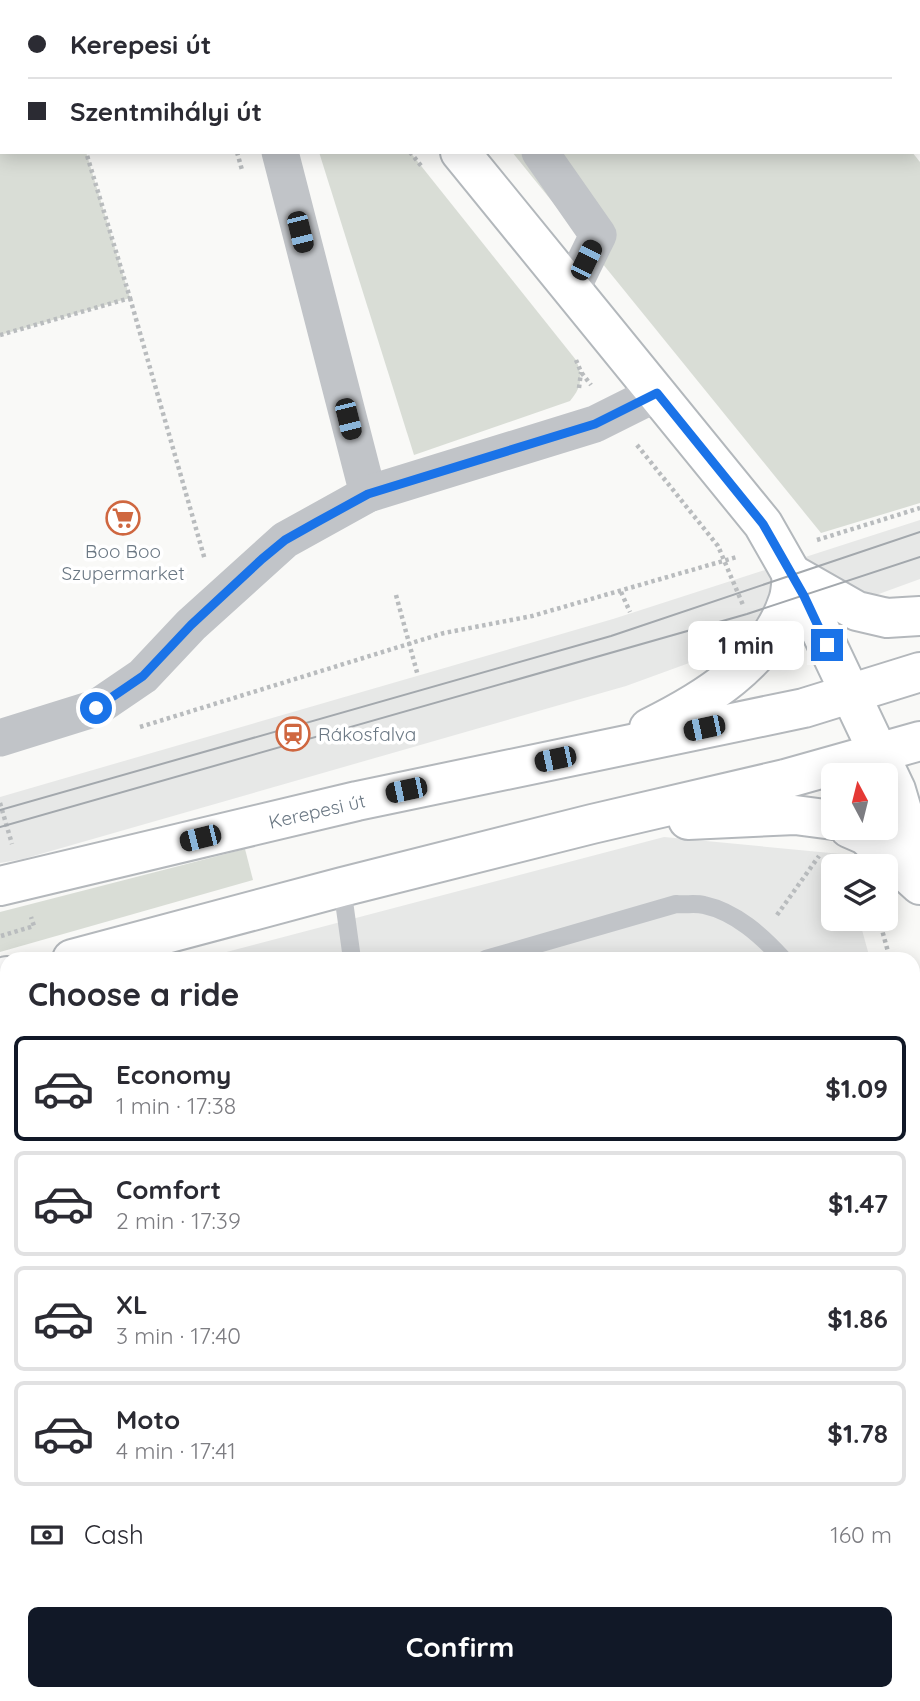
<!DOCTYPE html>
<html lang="en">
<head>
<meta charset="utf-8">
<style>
	:root { --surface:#fff; --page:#f7f7f7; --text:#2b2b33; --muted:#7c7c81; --line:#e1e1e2; --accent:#111827 }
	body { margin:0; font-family:Quicksand,sans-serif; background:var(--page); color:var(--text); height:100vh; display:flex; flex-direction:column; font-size:26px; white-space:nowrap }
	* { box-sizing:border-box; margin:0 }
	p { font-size:23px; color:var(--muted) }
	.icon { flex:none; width:38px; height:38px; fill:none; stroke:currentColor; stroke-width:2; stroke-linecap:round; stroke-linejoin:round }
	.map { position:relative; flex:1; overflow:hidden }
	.panel { position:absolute; left:0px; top:952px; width:920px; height:749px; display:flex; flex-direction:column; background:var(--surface); border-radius:21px 21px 0 0; box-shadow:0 4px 18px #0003 }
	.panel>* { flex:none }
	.banner { position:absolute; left:0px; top:0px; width:920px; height:154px; box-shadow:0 4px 18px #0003; display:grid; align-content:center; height:154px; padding:0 28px; background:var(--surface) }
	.needle { width:46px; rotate:353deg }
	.buttons { position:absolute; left:821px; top:763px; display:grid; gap:14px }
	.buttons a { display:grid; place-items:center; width:77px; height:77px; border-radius:10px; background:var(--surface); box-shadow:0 4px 18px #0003; font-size:35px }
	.end { position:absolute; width:32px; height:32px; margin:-16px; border:9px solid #1a73e8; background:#fff; box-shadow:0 0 0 4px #fff }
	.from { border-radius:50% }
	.bubble { position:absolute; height:49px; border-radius:10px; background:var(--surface); box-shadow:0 4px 18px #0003; font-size:23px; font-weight:700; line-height:49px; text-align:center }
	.car { position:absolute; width:21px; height:42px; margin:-21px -10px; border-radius:9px; box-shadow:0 0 5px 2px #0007; background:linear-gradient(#222 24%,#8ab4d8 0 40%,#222 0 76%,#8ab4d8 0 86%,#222 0) }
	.banner b { display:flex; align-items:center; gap:24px; height:66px; font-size:26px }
	.banner b+b { border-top:2px solid var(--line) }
	.banner i { width:18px; height:18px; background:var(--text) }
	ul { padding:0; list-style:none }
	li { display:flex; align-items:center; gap:21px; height:105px; margin:0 14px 10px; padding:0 14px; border:4px solid var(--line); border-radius:10px }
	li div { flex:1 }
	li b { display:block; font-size:26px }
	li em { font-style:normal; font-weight:700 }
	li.on { border-color:var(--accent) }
	li>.icon { width:63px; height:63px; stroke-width:1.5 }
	h2 { padding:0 28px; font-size:32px; line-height:84px }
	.pay { display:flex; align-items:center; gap:18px; height:77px; padding:0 28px; font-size:26px }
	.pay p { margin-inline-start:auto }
	.cta { display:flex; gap:14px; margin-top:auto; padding:14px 28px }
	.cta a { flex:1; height:80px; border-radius:10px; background:var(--accent); color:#fff; font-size:28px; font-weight:700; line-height:80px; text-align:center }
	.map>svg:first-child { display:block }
</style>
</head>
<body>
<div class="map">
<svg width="920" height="1701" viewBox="0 0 920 1701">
	<rect width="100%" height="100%" fill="#f9f9f7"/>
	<g fill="#e7e8e7">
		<path d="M920,520V579L626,686L23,859L0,863V797L613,619Z"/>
		<path d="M664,837L841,854L844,866H833V919H859L870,959H200Z"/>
		<path d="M7,1010V1533L0,1508V1012Z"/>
		<path d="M914,1119L920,1142V1701H53L51,1694H914Z"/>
	</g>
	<g fill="#d9ddd6">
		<path d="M0,0L40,2H2V152H86L130,298L0,335Z"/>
		<path d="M388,0H791L793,2H389Z"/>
		<path d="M319,152H410L576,360C583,376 582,387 570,401L414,455Z"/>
		<path d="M512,152H912L920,162V503L821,533Z"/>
		<path d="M245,849L253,880L0,952V912Z"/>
	</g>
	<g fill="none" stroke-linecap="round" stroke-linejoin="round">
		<defs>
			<g id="secondary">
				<path d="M334,0L336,2"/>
				<path d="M460,152L763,524L804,596L896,790L920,870"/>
			</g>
			<g id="primary">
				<path d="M649,728C704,701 768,662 788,601C791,593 791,583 792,574L857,611L887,618L920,616"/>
				<path d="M688,820L795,815L833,820"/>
				<path d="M849,828L865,835L920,885"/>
				<path d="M0,886L357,801L804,708L920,672"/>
				<path d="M72,959L342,887L592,824L785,779L920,741"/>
				<path d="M0,978L7,976"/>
			</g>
		</defs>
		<use href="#secondary" stroke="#b3b8bc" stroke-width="42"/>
		<use href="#primary" stroke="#b4b8bc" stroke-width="42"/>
		<g stroke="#b9bcbe" stroke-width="4.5" stroke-dasharray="3.5 3.5" stroke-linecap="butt">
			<path d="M40,0V2"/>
			<path d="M192,0L193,2"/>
			<path d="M237,152L242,170"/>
			<path d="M410,152L422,167"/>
			<path d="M130,298L205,560"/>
			<path d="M0,335L130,298L86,152"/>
			<path d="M576,360L581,372L591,385"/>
			<path d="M579,388L581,372"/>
			<path d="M637,445L718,546L743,605"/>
			<path d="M817,540L920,508"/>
			<path d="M621,592L630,612"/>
			<path d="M396,595L418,676"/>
			<path d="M140,727L444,633L532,616L737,557"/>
			<path d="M0,803L12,844"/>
			<path d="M777,915L819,856"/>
			<path d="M879,919L890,959"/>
			<path d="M1,936L34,926L31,917"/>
			<path d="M914,1042L920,1065"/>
		</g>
		<g stroke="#c1c4c8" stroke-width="18">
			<path d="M342,887L352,959"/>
			<path d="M486,959L676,904C685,905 696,903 704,905C736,912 762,936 783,959"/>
			<path d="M0,1122L7,1120"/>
			<path d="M0,1181L7,1205"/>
			<path d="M914,1331L920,1354"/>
		</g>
		<g stroke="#c1c4c8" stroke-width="37">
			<path d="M428,0L429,2"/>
			<path d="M868,0L869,2"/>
			<path d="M254,2L256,0"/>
			<path d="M919,64L920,66"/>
			<path d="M280,152L368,494"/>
			<path d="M540,152L598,235L572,288"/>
			<path d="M0,738L96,708L143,676L191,625L285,540L368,494L595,424L657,393"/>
		</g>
		<use href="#secondary" stroke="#fff" stroke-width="38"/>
		<use href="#primary" stroke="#fff" stroke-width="38"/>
		<g stroke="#a3a8ad" stroke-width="2">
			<path d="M0,810L611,636L920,532"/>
			<path d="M0,827L747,614L920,557"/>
		</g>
	</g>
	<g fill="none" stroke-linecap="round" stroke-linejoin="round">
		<path stroke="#1a73e8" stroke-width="9" d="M96,708L143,676L191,625L262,559L285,540L317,522L368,494L595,424L657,393L763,524L804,596L827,645"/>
	</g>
	<defs>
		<symbol id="supermarket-ring" viewBox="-11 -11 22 22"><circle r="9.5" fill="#fff" stroke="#cf6740" stroke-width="1.5"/><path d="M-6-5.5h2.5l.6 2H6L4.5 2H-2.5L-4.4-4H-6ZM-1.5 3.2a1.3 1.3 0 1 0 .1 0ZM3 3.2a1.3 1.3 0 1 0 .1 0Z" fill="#cf6740"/></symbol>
		<symbol id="station-ring" viewBox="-11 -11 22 22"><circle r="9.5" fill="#fff" stroke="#cf6740" stroke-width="1.5"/><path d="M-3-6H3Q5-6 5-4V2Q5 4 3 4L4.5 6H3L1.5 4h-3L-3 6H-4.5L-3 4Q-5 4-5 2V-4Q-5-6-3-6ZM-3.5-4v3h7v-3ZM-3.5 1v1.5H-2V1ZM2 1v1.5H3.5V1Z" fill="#cf6740"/></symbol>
	</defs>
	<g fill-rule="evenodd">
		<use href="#supermarket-ring" x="104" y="499" width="38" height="38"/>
		<use href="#station-ring" x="274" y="715" width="38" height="38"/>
	</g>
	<g text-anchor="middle" stroke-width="7" stroke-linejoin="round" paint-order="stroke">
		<g font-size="19" fill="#6b7884" stroke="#fff">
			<text x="123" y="558">Boo Boo<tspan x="123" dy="22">Szupermarket</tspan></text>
			<text x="318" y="741" text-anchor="start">Rákosfalva</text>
		</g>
		<g font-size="19" fill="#6b7884" stroke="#fff">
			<text transform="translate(317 811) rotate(-13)" y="7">Kerepesi út</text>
		</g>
	</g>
</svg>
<div class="buttons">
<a><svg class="needle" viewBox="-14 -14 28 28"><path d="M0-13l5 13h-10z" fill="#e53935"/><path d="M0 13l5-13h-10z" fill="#7c7c81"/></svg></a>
<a><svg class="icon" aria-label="layers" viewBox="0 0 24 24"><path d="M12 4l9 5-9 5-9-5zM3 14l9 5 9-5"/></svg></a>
</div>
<i class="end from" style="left:96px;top:708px"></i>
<i class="end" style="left:827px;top:645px"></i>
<div class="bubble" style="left:688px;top:621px;width:116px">1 min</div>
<i class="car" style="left:300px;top:232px;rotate:166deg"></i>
<i class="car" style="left:586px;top:260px;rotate:26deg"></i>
<i class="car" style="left:348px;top:419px;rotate:166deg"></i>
<i class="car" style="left:704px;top:728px;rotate:258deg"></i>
<i class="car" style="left:555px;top:759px;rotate:258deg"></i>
<i class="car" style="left:406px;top:790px;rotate:258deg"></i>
<i class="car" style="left:200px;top:838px;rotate:256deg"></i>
<div class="banner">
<b><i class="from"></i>Kerepesi út</b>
<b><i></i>Szentmihályi út</b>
</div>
<section class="panel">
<h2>Choose a ride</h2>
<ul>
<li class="on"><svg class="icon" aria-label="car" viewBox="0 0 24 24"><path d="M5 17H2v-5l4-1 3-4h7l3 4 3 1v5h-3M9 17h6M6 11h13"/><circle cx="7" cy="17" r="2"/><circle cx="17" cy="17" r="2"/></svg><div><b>Economy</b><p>1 min · 17:38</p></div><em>$1.09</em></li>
<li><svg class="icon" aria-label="car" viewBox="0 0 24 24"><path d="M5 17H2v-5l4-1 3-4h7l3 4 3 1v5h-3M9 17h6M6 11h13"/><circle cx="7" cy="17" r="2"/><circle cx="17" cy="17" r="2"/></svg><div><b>Comfort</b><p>2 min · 17:39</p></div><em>$1.47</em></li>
<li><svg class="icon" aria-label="car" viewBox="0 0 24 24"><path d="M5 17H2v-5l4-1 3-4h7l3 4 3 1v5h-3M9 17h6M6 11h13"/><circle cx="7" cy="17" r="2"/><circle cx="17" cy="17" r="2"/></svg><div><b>XL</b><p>3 min · 17:40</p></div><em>$1.86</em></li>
<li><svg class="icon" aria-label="car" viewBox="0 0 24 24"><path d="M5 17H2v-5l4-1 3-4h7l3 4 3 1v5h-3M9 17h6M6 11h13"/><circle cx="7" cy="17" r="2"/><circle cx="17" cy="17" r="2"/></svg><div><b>Moto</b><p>4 min · 17:41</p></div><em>$1.78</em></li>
</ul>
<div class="pay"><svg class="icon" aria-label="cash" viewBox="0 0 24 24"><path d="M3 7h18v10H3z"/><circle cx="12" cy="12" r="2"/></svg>Cash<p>160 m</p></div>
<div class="cta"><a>Confirm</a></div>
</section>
</div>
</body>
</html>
